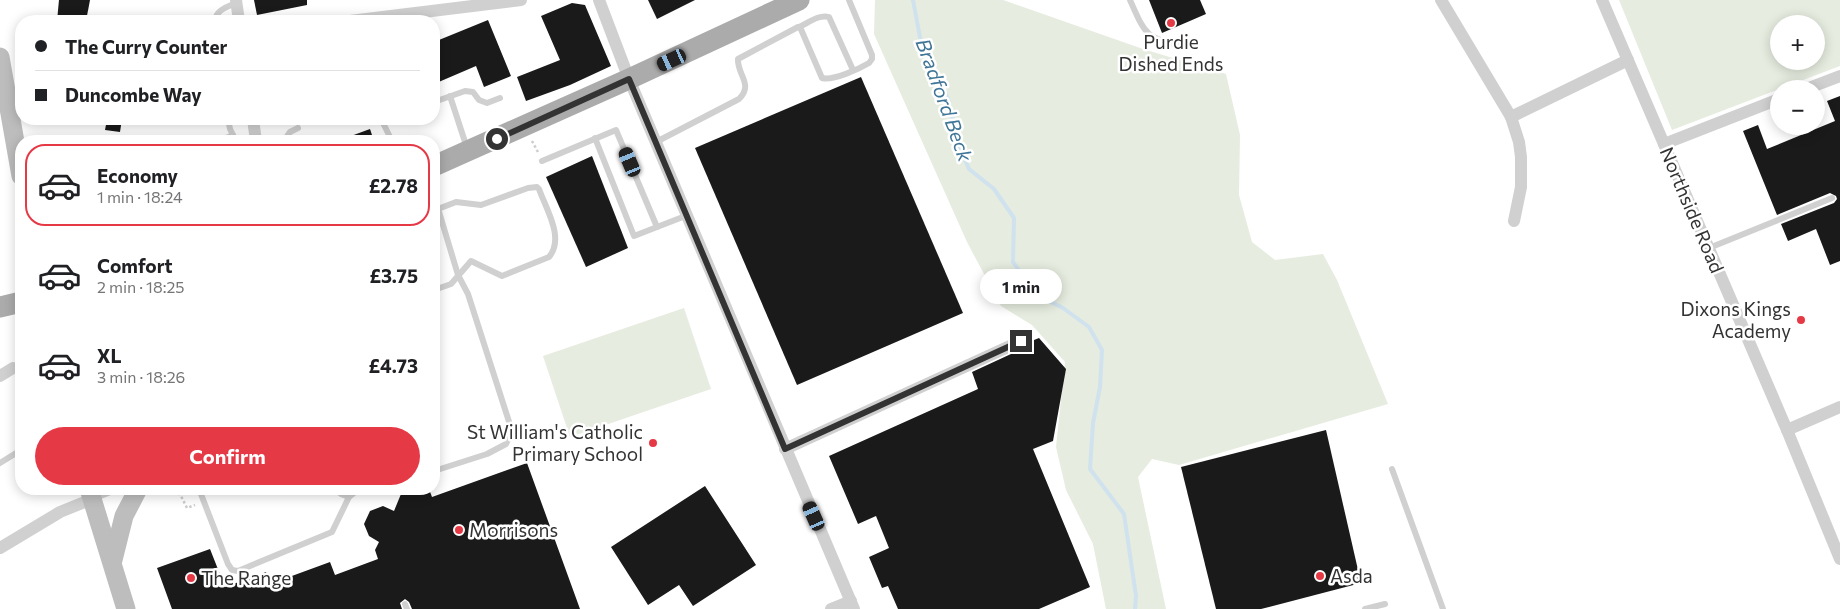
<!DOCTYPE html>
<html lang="en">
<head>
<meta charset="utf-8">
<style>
	:root { --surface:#fff; --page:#f2f2f2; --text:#202124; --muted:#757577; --line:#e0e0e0; --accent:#e63946 }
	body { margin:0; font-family:Commissioner,sans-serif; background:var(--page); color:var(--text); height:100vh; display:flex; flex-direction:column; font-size:19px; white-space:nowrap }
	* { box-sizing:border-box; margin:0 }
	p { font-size:16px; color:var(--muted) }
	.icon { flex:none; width:28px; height:28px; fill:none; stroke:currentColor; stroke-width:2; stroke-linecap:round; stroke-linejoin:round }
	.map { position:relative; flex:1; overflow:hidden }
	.side { position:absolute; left:15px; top:135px; width:425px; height:360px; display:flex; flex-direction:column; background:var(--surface); border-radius:20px; box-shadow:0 2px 12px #0003 }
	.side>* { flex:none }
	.hud { position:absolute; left:15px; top:15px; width:425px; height:110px; border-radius:20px; box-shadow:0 2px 12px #0003; display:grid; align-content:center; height:110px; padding:0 20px; background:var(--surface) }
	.controls { position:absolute; left:1770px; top:15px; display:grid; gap:10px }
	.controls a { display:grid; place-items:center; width:55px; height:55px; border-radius:50%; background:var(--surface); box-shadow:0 2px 12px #0003; font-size:25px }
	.end { position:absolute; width:22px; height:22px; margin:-11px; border:6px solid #333; background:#fff; box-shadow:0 0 0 2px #fff }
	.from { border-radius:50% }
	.bubble { position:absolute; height:35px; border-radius:18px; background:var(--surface); box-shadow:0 2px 12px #0003; font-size:16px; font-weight:700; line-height:35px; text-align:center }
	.car { position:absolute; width:15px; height:30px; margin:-15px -8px; border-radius:6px; box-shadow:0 0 4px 1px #0007; background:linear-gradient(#222 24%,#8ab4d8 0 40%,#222 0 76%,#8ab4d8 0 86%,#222 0) }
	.hud b { display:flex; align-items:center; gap:18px; height:48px; font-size:19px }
	.hud b+b { border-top:1px solid var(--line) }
	.hud i { width:12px; height:12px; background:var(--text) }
	ul { padding:9px 0 0; list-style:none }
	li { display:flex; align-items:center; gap:15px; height:82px; margin:0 10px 8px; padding:0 10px; border:2px solid transparent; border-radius:20px }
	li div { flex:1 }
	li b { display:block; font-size:19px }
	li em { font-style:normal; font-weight:700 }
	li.selected { border-color:var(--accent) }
	li>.icon { width:45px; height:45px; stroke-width:1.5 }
	.button { display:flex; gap:10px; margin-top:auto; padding:10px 20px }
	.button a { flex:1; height:58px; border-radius:30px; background:var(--accent); color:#fff; font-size:20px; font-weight:700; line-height:58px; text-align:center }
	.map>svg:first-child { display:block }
</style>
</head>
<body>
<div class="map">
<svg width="1840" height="609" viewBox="0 0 1840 609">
	<rect width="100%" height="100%" fill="#fff"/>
	<g fill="#e6ecdf" fill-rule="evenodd">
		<path d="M875,0H1003L1143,49L1226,74L1240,135L1239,195L1252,242L1275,260L1323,254L1337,280L1388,404L1179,465L1152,459L1138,477L1166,609H1106L1093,544L1066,490L1056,447L1065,362L1032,325L1001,306L967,242L874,34Z"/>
		<path d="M1619,0H1840V66L1672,130ZM1779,24H1816V61H1779Z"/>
		<path d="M684,308L711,389L570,437L543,356Z"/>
	</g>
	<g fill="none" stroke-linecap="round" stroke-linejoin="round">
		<path stroke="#cfe2ee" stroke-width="4" d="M913,0L922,48L948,99L960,148L969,169L994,189L1014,218L1013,262L1037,295L1063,308L1089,327L1102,350L1100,387L1093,423L1090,469L1124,514L1136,596L1135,609"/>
	</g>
	<g fill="#1a1a1a">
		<path d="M59,0H90L86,21H57Z"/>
		<path d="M254,0H307V5L257,15Z"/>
		<path d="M648,0H695L657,19Z"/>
		<path d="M1149,0H1200L1206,14L1162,33Z"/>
		<path d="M572,3L585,5L611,66L570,85L526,101L517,77L560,60L541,16Z"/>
		<path d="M488,20L511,76L484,87L476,66L434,84V42Z"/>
		<path d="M861,77L963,313L797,385L695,148Z"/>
		<path d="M1840,96V261L1830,265L1816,229L1788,241L1781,224L1834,203L1837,199L1836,196L1830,193L1777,215L1743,131L1758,125L1767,149L1835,121L1827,101Z"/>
		<path d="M107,119H122L120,132L105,130Z"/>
		<path d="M370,129L374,141H341L340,140Z"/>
		<path d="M592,156L628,248L586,267L546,177Z"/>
		<path d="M1039,338L1066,369L1053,441L1033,449L1090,587L1039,609H898L888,586L882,588L869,557L889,548L876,516L858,524L829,456L978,389L972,372L1024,348L1029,342Z"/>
		<path d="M1326,430L1361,583L1261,609H1216L1181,467Z"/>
		<path d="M527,463L580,609H412L409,602L405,599L400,603L402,609H172L157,568L210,549L225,587L266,572L270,584L330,562L335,575L378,559L375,550L379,542L369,536L364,524L370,511L383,506L394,511L401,494L416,489H429L432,497Z"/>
		<path d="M705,486L756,565L693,606L679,585L648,605L611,547Z"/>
	</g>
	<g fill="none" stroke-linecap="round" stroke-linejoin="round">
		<g stroke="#cdcdcd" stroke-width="2.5" stroke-dasharray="2.5 2.5" stroke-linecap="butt">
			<path d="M532,141L539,154"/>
			<path d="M175,489L181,496L187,508L195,505"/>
		</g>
		<g stroke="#d0d0d0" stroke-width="6">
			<path d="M1130,0C1145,34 1146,39 1183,46"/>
			<path d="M215,21C216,10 227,7 236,3"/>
			<path d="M799,27C808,23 819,14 829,17L853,70"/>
			<path d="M450,96L467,148"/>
			<path d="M434,102L465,91L473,92L479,100L487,103L500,98"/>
			<path d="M228,119L230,129L236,141"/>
			<path d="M381,119L392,141"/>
			<path d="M595,138L634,236L657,227"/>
			<path d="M224,139L233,135"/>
			<path d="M284,141L290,132L298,128"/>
			<path d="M656,142L739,99C754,84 737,75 738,59L798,27H800L822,78C833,81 859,69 869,63L872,59V55L849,0"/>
			<path d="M542,161L616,130L657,227L688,215"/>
			<path d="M434,195L458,275L468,294L512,431L506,444L487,454L434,471"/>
			<path d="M1709,248L1832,198"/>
			<path d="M434,290L451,284L471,261L502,276L549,257C565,238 546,209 539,189L537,187L528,188L481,205L456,202L438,209"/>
			<path d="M0,463L21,450"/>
			<path d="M1392,469L1443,609"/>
			<path d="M199,489L228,564L232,570L238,571L332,532L349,497"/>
			<path d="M335,489L341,494L349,497L359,489"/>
			<path d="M93,499L118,489"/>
			<path d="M405,604L407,609"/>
			<path d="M1365,609L1385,604"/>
		</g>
		<g stroke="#d0d0d0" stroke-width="12">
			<path d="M236,0L239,21"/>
			<path d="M599,0L629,79L854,609"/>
			<path d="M1441,0L1511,117L1519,142L1521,157V187L1514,221"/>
			<path d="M1602,0L1787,430L1840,559"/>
			<path d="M350,21L521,0"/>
			<path d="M1806,89L1840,76"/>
			<path d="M1511,117L1628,60"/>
			<path d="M253,119L256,141"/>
			<path d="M1664,144L1779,99"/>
			<path d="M0,376L13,368"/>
			<path d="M1787,430L1840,407"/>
			<path d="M785,449L1021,341"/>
			<path d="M0,548L60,512L92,499"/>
			<path d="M831,609L851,601"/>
		</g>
		<g stroke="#bdbdbd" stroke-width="19">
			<path d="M0,57L21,176"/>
			<path d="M89,489L126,609"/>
			<path d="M113,560L124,516L138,489"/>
		</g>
		<g stroke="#ababab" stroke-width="21">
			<path d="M434,166L629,79L799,0"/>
			<path d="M0,307L21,302"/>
		</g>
	</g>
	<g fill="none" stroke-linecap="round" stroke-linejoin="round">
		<path stroke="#333" stroke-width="6" d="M497,139L629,79L785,449L1021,341"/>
	</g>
	<g fill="#e63946" stroke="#fff" stroke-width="2">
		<circle cx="1171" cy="23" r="5"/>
		<circle cx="1801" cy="320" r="5"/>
		<circle cx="653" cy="443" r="5"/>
		<circle cx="459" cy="530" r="5"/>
		<circle cx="1320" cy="576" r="5"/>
		<circle cx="191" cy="578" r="5"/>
	</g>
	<g text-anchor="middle" stroke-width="5" stroke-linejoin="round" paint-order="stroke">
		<g font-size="19" fill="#333" stroke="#fff" text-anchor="start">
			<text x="1171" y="49" text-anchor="middle">Purdie<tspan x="1171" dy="22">Dished Ends</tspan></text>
			<text x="1791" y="316" text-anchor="end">Dixons Kings<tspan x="1791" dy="22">Academy</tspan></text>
			<text x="643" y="439" text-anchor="end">St William's Catholic<tspan x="643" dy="22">Primary School</tspan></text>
			<text x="469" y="537">Morrisons</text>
			<text x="1330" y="583">Asda</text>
			<text x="201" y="585">The Range</text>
		</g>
		<g font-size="19" fill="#333" stroke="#fff">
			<text transform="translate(1692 210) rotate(67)" y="7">Northside Road</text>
		</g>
		<g font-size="20" font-style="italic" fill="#3f7597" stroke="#fff">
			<text transform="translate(944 100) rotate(70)" y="7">Bradford Beck</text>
		</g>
	</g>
</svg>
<div class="controls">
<a>+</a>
<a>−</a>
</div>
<i class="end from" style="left:497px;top:139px"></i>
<i class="end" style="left:1021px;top:341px"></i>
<div class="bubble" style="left:980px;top:269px;width:82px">1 min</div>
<i class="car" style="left:672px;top:60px;rotate:245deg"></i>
<i class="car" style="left:630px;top:162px;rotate:337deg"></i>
<i class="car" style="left:814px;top:516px;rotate:336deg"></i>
<div class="hud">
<b><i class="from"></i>The Curry Counter</b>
<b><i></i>Duncombe Way</b>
</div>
<section class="side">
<ul>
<li class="selected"><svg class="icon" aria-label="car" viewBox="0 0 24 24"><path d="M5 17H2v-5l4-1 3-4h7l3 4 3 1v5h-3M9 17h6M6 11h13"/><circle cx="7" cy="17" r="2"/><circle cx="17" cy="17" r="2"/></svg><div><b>Economy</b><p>1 min · 18:24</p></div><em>£2.78</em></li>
<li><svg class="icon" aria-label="car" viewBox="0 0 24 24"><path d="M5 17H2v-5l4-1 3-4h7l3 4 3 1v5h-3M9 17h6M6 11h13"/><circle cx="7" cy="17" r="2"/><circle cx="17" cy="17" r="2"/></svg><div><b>Comfort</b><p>2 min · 18:25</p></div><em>£3.75</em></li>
<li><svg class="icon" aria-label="car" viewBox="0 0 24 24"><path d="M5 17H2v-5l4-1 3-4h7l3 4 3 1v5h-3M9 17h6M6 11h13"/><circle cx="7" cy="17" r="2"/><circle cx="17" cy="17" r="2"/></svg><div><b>XL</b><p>3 min · 18:26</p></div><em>£4.73</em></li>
</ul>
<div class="button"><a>Confirm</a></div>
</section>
</div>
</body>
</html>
